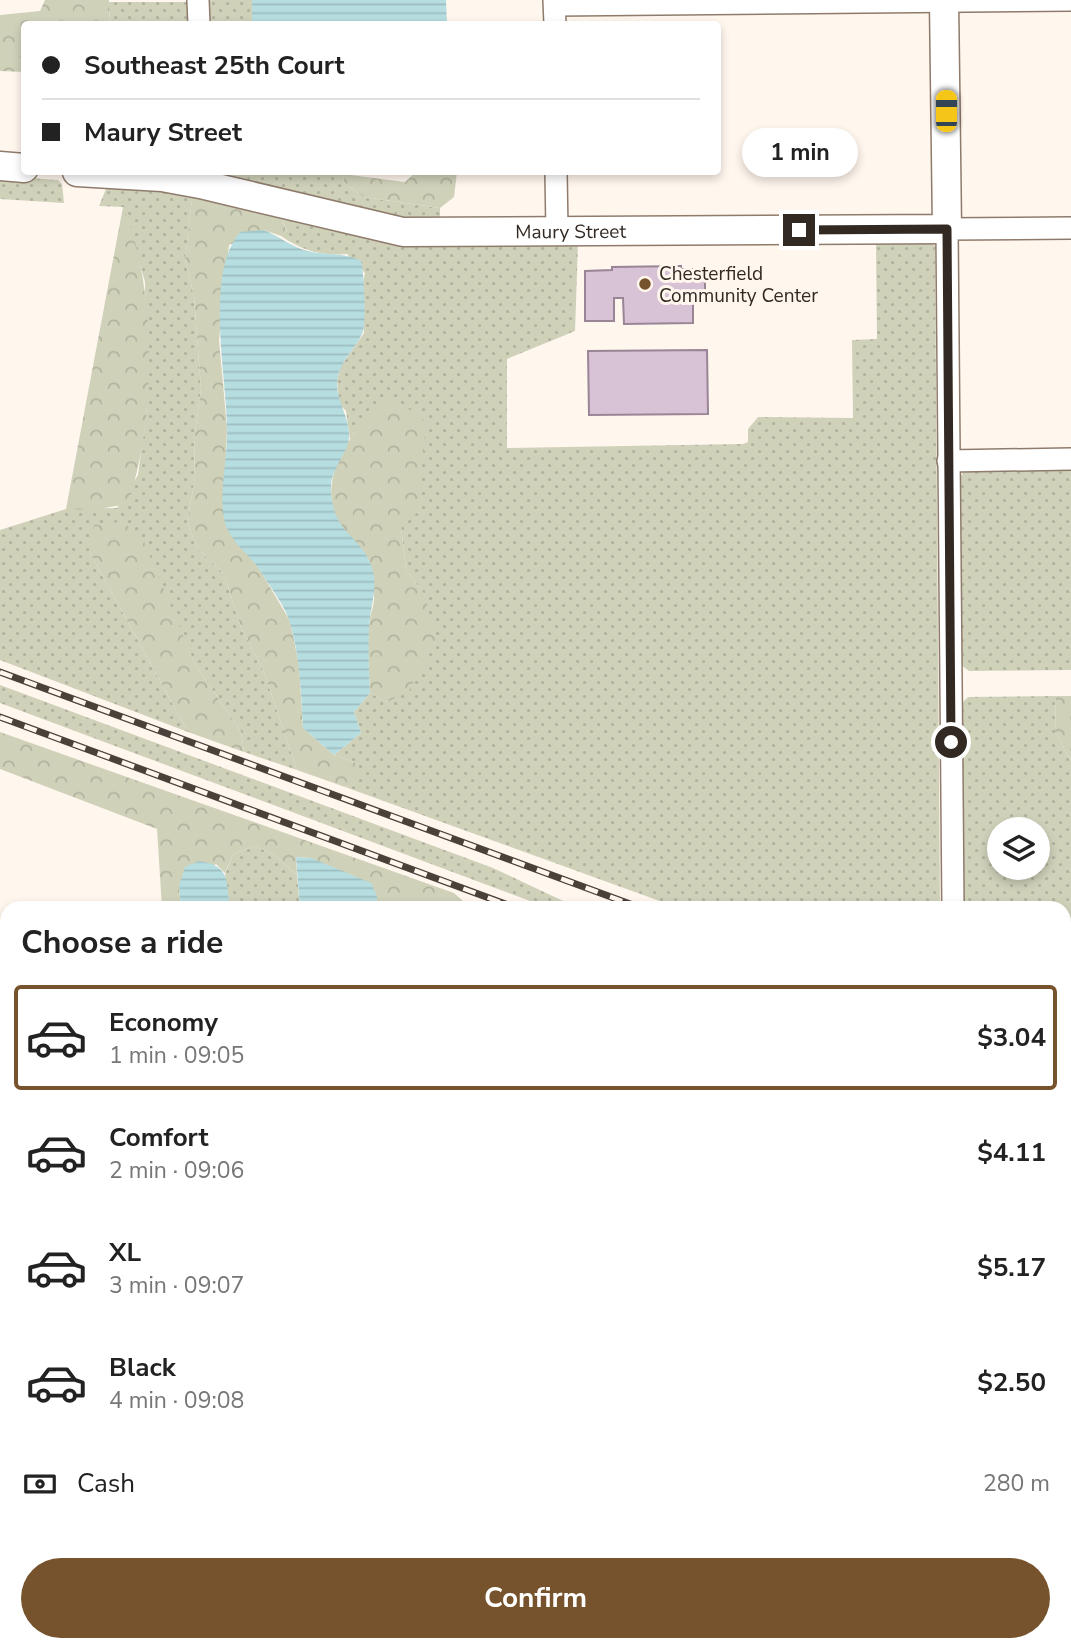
<!DOCTYPE html>
<html lang="en">
<head>
<meta charset="utf-8">
<style>
	:root { --surface:#fff; --page:#f2f2f2; --text:#222; --muted:#767676; --line:#e0e0e0; --accent:#76532c }
	body { margin:0; font-family:"Nunito Sans",sans-serif; background:var(--page); color:var(--text); height:100vh; display:flex; flex-direction:column; font-size:26px; white-space:nowrap }
	* { box-sizing:border-box; margin:0 }
	p { font-size:23px; color:var(--muted) }
	.icon { flex:none; width:38px; height:38px; fill:none; stroke:currentColor; stroke-width:2; stroke-linecap:round; stroke-linejoin:round }
	.map { position:relative; flex:1; overflow:hidden }
	.panel { position:absolute; left:0px; top:901px; width:1071px; height:751px; display:flex; flex-direction:column; background:var(--surface); border-radius:21px 21px 0 0; box-shadow:0 4px 10px #0003 }
	.panel>* { flex:none }
	.hud { position:absolute; left:21px; top:21px; width:700px; height:154px; border-radius:7px; box-shadow:0 4px 10px #0003; display:grid; align-content:center; height:154px; padding:0 21px; background:var(--surface) }
	.fabs { position:absolute; left:987px; top:817px; display:grid; gap:14px }
	.fabs a { display:grid; place-items:center; width:63px; height:63px; border-radius:50%; background:var(--surface); box-shadow:0 4px 10px #0003; font-size:35px }
	.end { position:absolute; width:32px; height:32px; margin:-16px; border:9px solid #322923; background:#fff; box-shadow:0 0 0 4px #fff }
	.from { border-radius:50% }
	.bubble { position:absolute; height:49px; border-radius:24px; background:var(--surface); box-shadow:0 4px 10px #0003; font-size:23px; font-weight:700; line-height:49px; text-align:center }
	.car { position:absolute; width:21px; height:42px; margin:-21px -10px; border-radius:9px; box-shadow:0 0 5px 2px #0007; background:linear-gradient(#f5c518 24%,#345 0 40%,#f5c518 0 76%,#345 0 86%,#f5c518 0) }
	.hud b { display:flex; align-items:center; gap:24px; height:66px; font-size:26px }
	.hud b+b { border-top:2px solid var(--line) }
	.hud i { width:18px; height:18px; background:var(--text) }
	ul { padding:0; list-style:none }
	li { display:flex; align-items:center; gap:21px; height:105px; margin:0 14px 10px; padding:0 7px; border:4px solid transparent; border-radius:7px }
	li div { flex:1 }
	li b { display:block; font-size:26px }
	li em { font-style:normal; font-weight:700 }
	li.on { border-color:var(--accent) }
	li>.icon { width:63px; height:63px; stroke-width:1.5 }
	h2 { padding:0 21px; font-size:32px; line-height:84px }
	.pay { display:flex; align-items:center; gap:18px; height:77px; padding:0 21px; font-size:26px }
	.pay p { margin-inline-start:auto }
	.action { display:flex; gap:14px; margin-top:auto; padding:14px 21px }
	.action a { flex:1; height:80px; border-radius:42px; background:var(--accent); color:#fff; font-size:28px; font-weight:700; line-height:80px; text-align:center }
	.map>svg:first-child { display:block }
</style>
</head>
<body>
<div class="map">
<svg width="1071" height="1651" viewBox="0 0 1071 1651">
	<defs>
		<pattern id="grass-dots" width="8" height="8" patternUnits="userSpaceOnUse" patternTransform="scale(1.75)"><rect width="8" height="8" fill="#cfd1b9"/><path d="M2 2h.1M6 6h.1" fill="none" stroke="#b2b39f" stroke-width="1.8" stroke-linecap="round"/></pattern>
		<pattern id="forest-crowns" width="20" height="18" patternUnits="userSpaceOnUse" patternTransform="scale(1.75)"><rect width="20" height="18" fill="#cfd1b9"/><path d="M2 6a3 3 0 1 1 6 0M12 15a3 3 0 1 1 6 0" fill="none" stroke="#b2b39f"/></pattern>
		<pattern id="wetland-marsh" width="20" height="14" patternUnits="userSpaceOnUse" patternTransform="scale(1.75)"><rect width="20" height="14" fill="#cfd1b9"/><path d="M1 5h8M5 5V1M11 12h8M15 12V8" fill="none" stroke="#b2b39f"/></pattern>
		<pattern id="water-rules" width="6" height="5" patternUnits="userSpaceOnUse" patternTransform="scale(1.75)"><rect width="6" height="5" fill="#b6dde0"/><path d="M0 2.5h6" fill="none" stroke="#9dbec0"/></pattern>
	</defs>
	<rect width="100%" height="100%" fill="#fff6ee"/>
	<g fill="url(#grass-dots)" fill-rule="evenodd">
		<rect x="209" y="0" width="43" height="24"/>
		<path d="M109,2H189L188,24H110Z"/>
		<path d="M212,172H333L343,174L344,183L364,197L440,208V220L406,218Z"/>
		<path d="M0,176L58,180L62,184L64,203L0,199Z"/>
		<path d="M108,184L198,195L192,200L185,260L194,296L201,388L195,433L194,484L187,522L197,548L224,574L241,627L264,672L297,770L244,752L241,732L195,664L169,605L89,551L188,732L0,660V530L66,509L117,508L138,475L147,408L145,282L123,207L99,206Z"/>
		<path d="M280,215L578,243L575,331L507,359V448L743,444L748,442V429L758,417L853,418L852,340L877,339L876,241L928,240L935,246L940,908H679L345,787L357,785L354,762L334,755L361,733L354,712L370,693L387,702L425,595L406,570L401,527L355,432L350,440L346,411L339,403L337,380L341,366L364,333L362,287L365,273L347,254C321,256 303,251 281,236L287,231Z"/>
		<path d="M1071,467V670L969,671L961,665L959,478L967,469Z"/>
		<path d="M0,685L493,868L578,908H549L0,703Z"/>
		<path d="M1056,696L1055,732L1071,761V973L1064,972V908H964L962,703L968,697ZM999,830H1038V868H999Z"/>
		<path d="M255,846L273,854L297,875L300,908H230L225,874L233,854Z"/>
		<path d="M0,1210L7,1211V1325L0,1323Z"/>
		<path d="M1064,1586L1071,1593V1651H1052L1045,1645H1064Z"/>
	</g>
	<g fill="url(#forest-crowns)">
		<path d="M45,0H109L110,24H24V72L0,71V15L40,11Z"/>
		<path d="M416,172H457L454,197L440,208L364,197L344,183L343,174L405,182Z"/>
		<path d="M198,195L280,215L287,232L281,236L264,230L229,245L219,340L227,428L224,509L227,528L260,570L290,621L299,665L303,728L334,755L354,762L362,773L357,785L345,787L297,770L264,672L241,627L224,574L197,548L187,522L194,484L195,433L201,388L194,296L185,260L192,199Z"/>
		<path d="M123,207C157,285 157,425 127,504L94,510L66,509Z"/>
		<path d="M391,397L426,421L418,512L401,527L406,570L425,595L436,642L409,691L387,702L370,693C369,668 366,642 370,618C372,610 376,599 373,592C366,568 350,546 339,525C314,476 354,425 391,397Z"/>
		<path d="M118,522L140,532L195,664L241,732L244,752L188,732L89,551L94,525Z"/>
		<path d="M1056,696H1071V761L1055,732Z"/>
		<path d="M0,732L454,893L471,908H377V896L311,858L296,857L297,875L273,854L255,846L233,854L225,873L216,864L179,886L181,908H162L157,829L0,769Z"/>
		<path d="M279,1645H407L413,1651H276Z"/>
		<path d="M523,1645H821L818,1651H540Z"/>
		<path d="M935,1645H1045L1052,1651H935Z"/>
	</g>
	<path fill="url(#wetland-marsh)" d="M821,1645H935V1651H818Z"/>
	<g fill="url(#water-rules)">
		<path d="M252,0H446L447,24H252Z"/>
		<path d="M264,230C279,236 293,248 308,251C328,256 344,252 361,261C364,270 367,327 362,334C355,349 342,359 338,376C333,399 350,414 349,437C349,450 331,470 331,486C330,532 361,536 371,565C379,586 370,607 369,628C368,650 369,672 370,693L354,712L361,733L334,755L303,728C301,692 300,657 290,623C286,607 270,587 261,572C252,557 232,543 226,526C217,497 228,460 227,430C227,377 204,275 240,232Z"/>
		<path d="M296,857L311,858L371,883L377,896V908H300Z"/>
		<path d="M199,861C231,866 226,880 230,908H181L179,886L185,867Z"/>
		<path d="M0,1323L7,1325V1645H279L276,1651H0Z"/>
		<path d="M407,1645H523L540,1651H413Z"/>
	</g>
	<g fill="#d8c2d5" stroke="#998596" stroke-width="2">
		<path d="M681,266V269H705V300H693V323L624,324L623,298H614V321H585V271L612,270V267Z"/>
		<path d="M707,350L708,414L589,415L588,351Z"/>
		<path d="M1064,1272L1071,1276V1403L1064,1399Z"/>
	</g>
	<g fill="none" stroke-linecap="round" stroke-linejoin="round">
		<defs>
			<g id="minor">
				<path d="M198,0L199,24"/>
				<path d="M554,0L555,24"/>
				<path d="M555,5L1071,0"/>
				<path d="M556,172L557,231"/>
				<path d="M948,461L1071,459"/>
				<path d="M953,908L947,229L1071,228"/>
				<path d="M1064,1032H1071"/>
			</g>
			<g id="major">
				<path d="M0,166L24,168"/>
				<path id="s1" d="M77,172L162,177L200,184L403,232L947,229L944,0"/>
			</g>
		</defs>
		<use href="#minor" stroke="#8f7b6b" stroke-width="24"/>
		<use href="#major" stroke="#8f7b6b" stroke-width="31"/>
		<use href="#minor" stroke="#fff" stroke-width="21"/>
		<use href="#major" stroke="#fff" stroke-width="28"/>
		<defs>
			<g id="rail">
				<path d="M0,672L641,908"/>
				<path d="M0,717L516,908"/>
				<path d="M1064,988H1071"/>
				<path d="M1064,1110L1071,1113"/>
			</g>
		</defs>
		<use href="#rail" stroke="#4a413b" stroke-width="7"/>
		<use href="#rail" stroke="#fff6ee" stroke-width="4.5" stroke-dasharray="13" stroke-linecap="butt"/>
	</g>
	<g fill="none" stroke-linecap="round" stroke-linejoin="round">
		<path stroke="#322923" stroke-width="9" d="M799,230L947,229L951,742"/>
	</g>
	<circle fill="#76532c" stroke="#fff6ee" stroke-width="2.5" cx="645" cy="284" r="7"/>
	<g text-anchor="middle" stroke-width="6" stroke-linejoin="round" paint-order="stroke">
		<g font-size="19" fill="#322923" stroke="#fff6ee">
			<text dy="7" stroke="none"><textPath href="#s1" startOffset="500">Maury Street</textPath></text>
		</g>
		<g font-size="19" fill="#322923" stroke="#fff6ee" text-anchor="start">
			<text x="659" y="280">Chesterfield<tspan x="659" dy="22">Community Center</tspan></text>
		</g>
	</g>
</svg>
<div class="fabs">
<a><svg class="icon" aria-label="layers" viewBox="0 0 24 24"><path d="M12 4l9 5-9 5-9-5zM3 14l9 5 9-5"/></svg></a>
</div>
<i class="end from" style="left:951px;top:742px"></i>
<i class="end" style="left:799px;top:230px"></i>
<div class="bubble" style="left:742px;top:128px;width:116px">1 min</div>
<i class="car" style="left:946px;top:111px;rotate:0deg"></i>
<div class="hud">
<b><i class="from"></i>Southeast 25th Court</b>
<b><i></i>Maury Street</b>
</div>
<section class="panel">
<h2>Choose a ride</h2>
<ul>
<li class="on"><svg class="icon" aria-label="car" viewBox="0 0 24 24"><path d="M5 17H2v-5l4-1 3-4h7l3 4 3 1v5h-3M9 17h6M6 11h13"/><circle cx="7" cy="17" r="2"/><circle cx="17" cy="17" r="2"/></svg><div><b>Economy</b><p>1 min · 09:05</p></div><em>$3.04</em></li>
<li><svg class="icon" aria-label="car" viewBox="0 0 24 24"><path d="M5 17H2v-5l4-1 3-4h7l3 4 3 1v5h-3M9 17h6M6 11h13"/><circle cx="7" cy="17" r="2"/><circle cx="17" cy="17" r="2"/></svg><div><b>Comfort</b><p>2 min · 09:06</p></div><em>$4.11</em></li>
<li><svg class="icon" aria-label="car" viewBox="0 0 24 24"><path d="M5 17H2v-5l4-1 3-4h7l3 4 3 1v5h-3M9 17h6M6 11h13"/><circle cx="7" cy="17" r="2"/><circle cx="17" cy="17" r="2"/></svg><div><b>XL</b><p>3 min · 09:07</p></div><em>$5.17</em></li>
<li><svg class="icon" aria-label="car" viewBox="0 0 24 24"><path d="M5 17H2v-5l4-1 3-4h7l3 4 3 1v5h-3M9 17h6M6 11h13"/><circle cx="7" cy="17" r="2"/><circle cx="17" cy="17" r="2"/></svg><div><b>Black</b><p>4 min · 09:08</p></div><em>$2.50</em></li>
</ul>
<div class="pay"><svg class="icon" aria-label="cash" viewBox="0 0 24 24"><path d="M3 7h18v10H3z"/><circle cx="12" cy="12" r="2"/></svg>Cash<p>280 m</p></div>
<div class="action"><a>Confirm</a></div>
</section>
</div>
</body>
</html>
